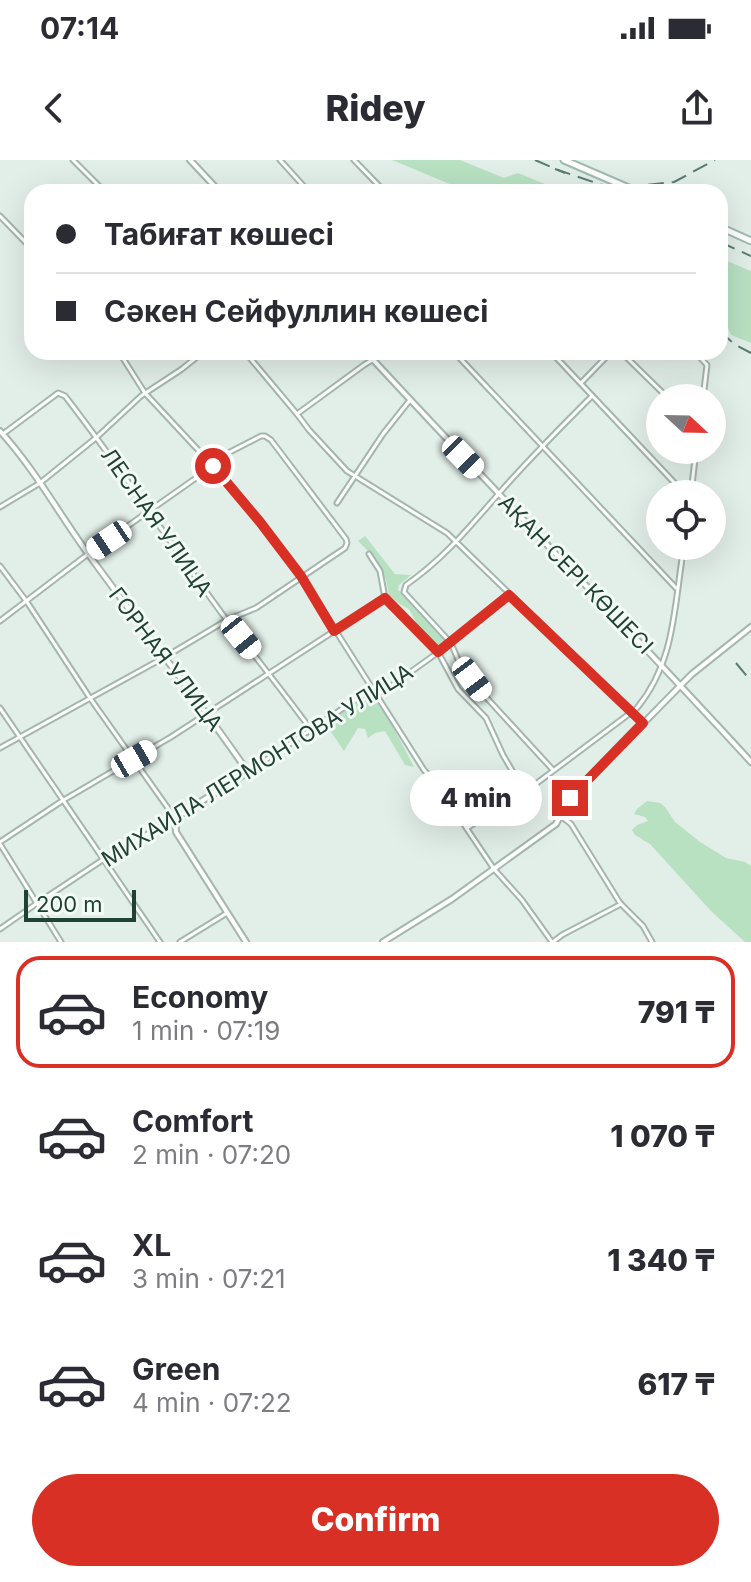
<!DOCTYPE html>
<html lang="en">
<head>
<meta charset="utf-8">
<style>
	:root { --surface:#fff; --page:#f7f7f7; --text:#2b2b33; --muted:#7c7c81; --line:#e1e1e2; --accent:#d93025 }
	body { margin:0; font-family:Inter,sans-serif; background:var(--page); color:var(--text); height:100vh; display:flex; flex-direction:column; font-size:30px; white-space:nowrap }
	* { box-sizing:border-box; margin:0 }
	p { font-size:26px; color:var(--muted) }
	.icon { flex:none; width:44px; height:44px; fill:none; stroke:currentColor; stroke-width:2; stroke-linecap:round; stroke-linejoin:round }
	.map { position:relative; height:782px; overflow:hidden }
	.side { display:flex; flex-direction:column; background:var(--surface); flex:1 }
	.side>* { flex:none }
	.banner { position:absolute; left:24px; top:24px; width:704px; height:176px; border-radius:24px; box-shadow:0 8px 32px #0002; display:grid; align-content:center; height:176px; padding:0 32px; background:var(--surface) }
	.needle { width:52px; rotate:112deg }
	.fabs { position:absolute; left:646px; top:224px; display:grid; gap:16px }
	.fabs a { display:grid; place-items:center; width:80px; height:80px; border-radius:50%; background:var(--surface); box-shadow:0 8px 32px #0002; font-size:40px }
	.scale { position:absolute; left:24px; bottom:20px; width:112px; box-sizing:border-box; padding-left:8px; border:4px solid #1f4136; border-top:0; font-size:22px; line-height:28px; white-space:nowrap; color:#1f4136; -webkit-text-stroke:6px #f3faf6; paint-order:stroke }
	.end { position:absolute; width:36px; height:36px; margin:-18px; border:10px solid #d93025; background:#fff; box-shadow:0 0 0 4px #fff }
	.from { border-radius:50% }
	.bubble { position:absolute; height:56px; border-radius:28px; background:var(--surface); box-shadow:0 8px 32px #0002; font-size:26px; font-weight:800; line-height:56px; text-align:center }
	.car { position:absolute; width:24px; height:48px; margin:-24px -12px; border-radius:10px; box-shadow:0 0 6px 2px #0007; background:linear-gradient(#fff 24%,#345 0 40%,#fff 0 76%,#345 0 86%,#fff 0) }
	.banner b { display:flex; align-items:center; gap:28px; height:76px; font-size:30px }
	.banner b+b { border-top:2px solid var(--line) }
	.banner i { width:20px; height:20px; background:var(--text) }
	ul { padding:14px 0 0; list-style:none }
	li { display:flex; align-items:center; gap:24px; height:112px; margin:0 16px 12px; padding:0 16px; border:4px solid transparent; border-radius:24px }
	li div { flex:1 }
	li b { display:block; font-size:30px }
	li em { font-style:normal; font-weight:800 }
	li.active { border-color:var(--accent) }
	li>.icon { width:72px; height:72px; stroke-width:1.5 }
	.button { display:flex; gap:16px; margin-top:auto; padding:16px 32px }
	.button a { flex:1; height:92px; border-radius:48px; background:var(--accent); color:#fff; font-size:32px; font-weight:800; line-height:92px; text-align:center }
	.status { display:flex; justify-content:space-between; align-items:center; height:56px; padding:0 40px; background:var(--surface); direction:ltr }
	.status svg { height:22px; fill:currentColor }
	header { display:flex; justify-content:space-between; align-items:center; height:104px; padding:0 32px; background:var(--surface); font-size:36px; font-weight:800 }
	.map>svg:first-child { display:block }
</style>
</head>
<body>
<div class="status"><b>07:14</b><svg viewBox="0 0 49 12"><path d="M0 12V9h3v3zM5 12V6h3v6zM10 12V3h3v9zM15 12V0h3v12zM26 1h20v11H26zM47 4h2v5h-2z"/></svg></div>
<header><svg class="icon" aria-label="back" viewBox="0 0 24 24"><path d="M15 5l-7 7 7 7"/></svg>Ridey<svg class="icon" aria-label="share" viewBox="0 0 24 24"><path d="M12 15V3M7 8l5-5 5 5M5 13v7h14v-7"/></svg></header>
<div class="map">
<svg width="751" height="782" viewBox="0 0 751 782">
	<rect width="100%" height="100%" fill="#e2eee8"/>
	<g fill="#b8e1c2">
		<path d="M392,0H460L504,18L518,13L564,32H469Z"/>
		<path d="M720,98L751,111V183L731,175L720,150Z"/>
		<path d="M365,376L395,414L411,415L399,425L398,430L405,435L447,482L439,488L422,473L409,449L401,445L389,435L386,420L377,400L358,381Z"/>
		<path d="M373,537L389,559L414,607L405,605L385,571L375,573L368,578L365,569L358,568L344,591L329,569C334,556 360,540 373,537Z"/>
		<path d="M647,641L660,643L665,647L675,662L700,682L726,698L745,702L751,706V782H745L711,751L650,684L635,675L632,670L637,665L648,661L645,657L634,654L637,649Z"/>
	</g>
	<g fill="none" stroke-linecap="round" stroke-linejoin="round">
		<defs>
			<g id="minor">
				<path d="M73,0L105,32"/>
				<path d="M280,0L309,32"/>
				<path d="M354,0L385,32"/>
				<path d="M394,32H401"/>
				<path d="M0,56L32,89"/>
				<path d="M119,192L145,233L213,306L260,362L301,416L424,610L436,623L494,709L522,740L552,782"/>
				<path d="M245,192L297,254L309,270L347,311L447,373L643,563"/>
				<path d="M454,192L676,428"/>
				<path d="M551,192L685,334"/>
				<path d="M621,192L668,238"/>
				<path d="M695,192L707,205L703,238"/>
				<path d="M581,223L611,192"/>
				<path d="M297,254L364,205L385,192"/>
				<path d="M3,274L58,233L65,236C121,308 171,385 226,459C255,496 284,533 312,571"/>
				<path d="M691,334L696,290"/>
				<path d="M337,343L383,274L410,240"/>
				<path d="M0,347L40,323L97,277L141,236L182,209L203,192"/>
				<path d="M369,394L380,411L385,438L438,492L458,529L486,558L503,595L524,631"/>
				<path d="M0,406L27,442L90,538L175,658L104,699L36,744L0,769"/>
				<path d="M0,461L88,394L213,306L228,293L261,276H265L271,280L346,379L347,383L345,388L256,448L227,460L165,497L0,588"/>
				<path d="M0,548L160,782"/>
				<path d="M553,610L485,536L459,502L451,483L404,432L406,425C446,397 470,366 502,330C531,297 561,267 592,236"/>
				<path d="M249,611L363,535L384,531L447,486L509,435"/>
				<path d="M561,656L571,664L620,743L643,766L652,782"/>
				<path d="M467,668L533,626L637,548C676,501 674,444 684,386"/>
				<path d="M0,682L62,641L171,577L385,438"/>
				<path d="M0,684L61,782"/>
				<path d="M180,782L227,753"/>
				<path d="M553,782L562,775L621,744"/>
			</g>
			<g id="tertiary">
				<path d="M190,0L220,32"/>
				<path d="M366,192C493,330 625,464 751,602"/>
				<path d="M0,271C34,308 59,354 89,395C142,468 197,538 248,612L175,658L176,672L246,782"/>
				<path d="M383,782L452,739L556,664L570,638L681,525L692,514L751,467"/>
			</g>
			<g id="secondary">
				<path d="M564,0L638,32"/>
				<path d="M720,67L751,81"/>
			</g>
		</defs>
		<use href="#minor" stroke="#a4b7af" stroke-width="7"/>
		<use href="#tertiary" stroke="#a4b7af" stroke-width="8"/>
		<use href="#secondary" stroke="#9fbbb0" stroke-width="9"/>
		<use href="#minor" stroke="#fff" stroke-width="3"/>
		<use href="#tertiary" stroke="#fff" stroke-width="4"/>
		<use href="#secondary" stroke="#fff" stroke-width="5"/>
		<g stroke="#5a7c72" stroke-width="2" stroke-dasharray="16 8" stroke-linecap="butt">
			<path d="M535,0L565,13"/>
			<path d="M555,9L599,24L615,28L627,27L674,22L715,0"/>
			<path d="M720,82L751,96"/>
			<path d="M720,171L734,184L751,193"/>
			<path d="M736,503L751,521"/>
		</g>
	</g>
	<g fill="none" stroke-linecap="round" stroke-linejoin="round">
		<path stroke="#d93025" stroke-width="10" d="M213,306L260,362L301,416L334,471L385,438L438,492L509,435L643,563L570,638"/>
	</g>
	<g text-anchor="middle" stroke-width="6" stroke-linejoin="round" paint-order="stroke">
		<g font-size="22" fill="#1f4136" stroke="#f3faf6">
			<text transform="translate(157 362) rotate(55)" y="8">ЛЕСНАЯ УЛИЦА</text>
			<text transform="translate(576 414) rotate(46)" y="8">АҚАН СЕРІ КӨШЕСІ</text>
			<text transform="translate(166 499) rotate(53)" y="8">ГОРНАЯ УЛИЦА</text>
			<text transform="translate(257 605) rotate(-32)" y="8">МИХАИЛА ЛЕРМОНТОВА УЛИЦА</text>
		</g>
	</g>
</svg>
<div class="fabs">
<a><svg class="needle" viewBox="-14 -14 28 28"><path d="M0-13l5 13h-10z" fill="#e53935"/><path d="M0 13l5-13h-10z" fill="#7c7c81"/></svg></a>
<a><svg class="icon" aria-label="locate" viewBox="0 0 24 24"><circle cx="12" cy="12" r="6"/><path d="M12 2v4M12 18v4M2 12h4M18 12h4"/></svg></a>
</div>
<div class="scale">200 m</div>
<i class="end from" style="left:213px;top:306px"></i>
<i class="end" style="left:570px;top:638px"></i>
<div class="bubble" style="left:410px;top:610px;width:132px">4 min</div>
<i class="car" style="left:463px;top:297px;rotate:136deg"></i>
<i class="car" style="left:109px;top:380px;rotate:236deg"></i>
<i class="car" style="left:241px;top:477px;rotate:141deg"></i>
<i class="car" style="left:472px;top:519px;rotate:143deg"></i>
<i class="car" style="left:134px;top:599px;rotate:60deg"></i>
<div class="banner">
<b><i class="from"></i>Табиғат көшесі</b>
<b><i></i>Сәкен Сейфуллин көшесі</b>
</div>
</div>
<section class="side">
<ul>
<li class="active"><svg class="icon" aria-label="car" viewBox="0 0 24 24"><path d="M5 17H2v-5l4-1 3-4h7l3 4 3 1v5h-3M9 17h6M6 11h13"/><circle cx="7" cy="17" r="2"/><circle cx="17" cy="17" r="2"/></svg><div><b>Economy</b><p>1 min · 07:19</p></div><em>791 ₸</em></li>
<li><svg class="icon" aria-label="car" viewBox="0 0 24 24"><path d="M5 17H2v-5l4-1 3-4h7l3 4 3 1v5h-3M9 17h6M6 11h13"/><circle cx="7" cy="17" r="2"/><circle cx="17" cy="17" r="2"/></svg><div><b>Comfort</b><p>2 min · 07:20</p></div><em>1 070 ₸</em></li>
<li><svg class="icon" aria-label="car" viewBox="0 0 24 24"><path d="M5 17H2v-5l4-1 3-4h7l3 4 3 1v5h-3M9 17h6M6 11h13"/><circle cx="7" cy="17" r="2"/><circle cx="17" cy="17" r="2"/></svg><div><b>XL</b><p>3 min · 07:21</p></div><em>1 340 ₸</em></li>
<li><svg class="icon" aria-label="car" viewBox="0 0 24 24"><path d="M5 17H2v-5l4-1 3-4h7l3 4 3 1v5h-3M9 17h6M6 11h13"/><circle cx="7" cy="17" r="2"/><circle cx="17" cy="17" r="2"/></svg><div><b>Green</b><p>4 min · 07:22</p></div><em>617 ₸</em></li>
</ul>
<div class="button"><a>Confirm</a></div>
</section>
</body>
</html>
